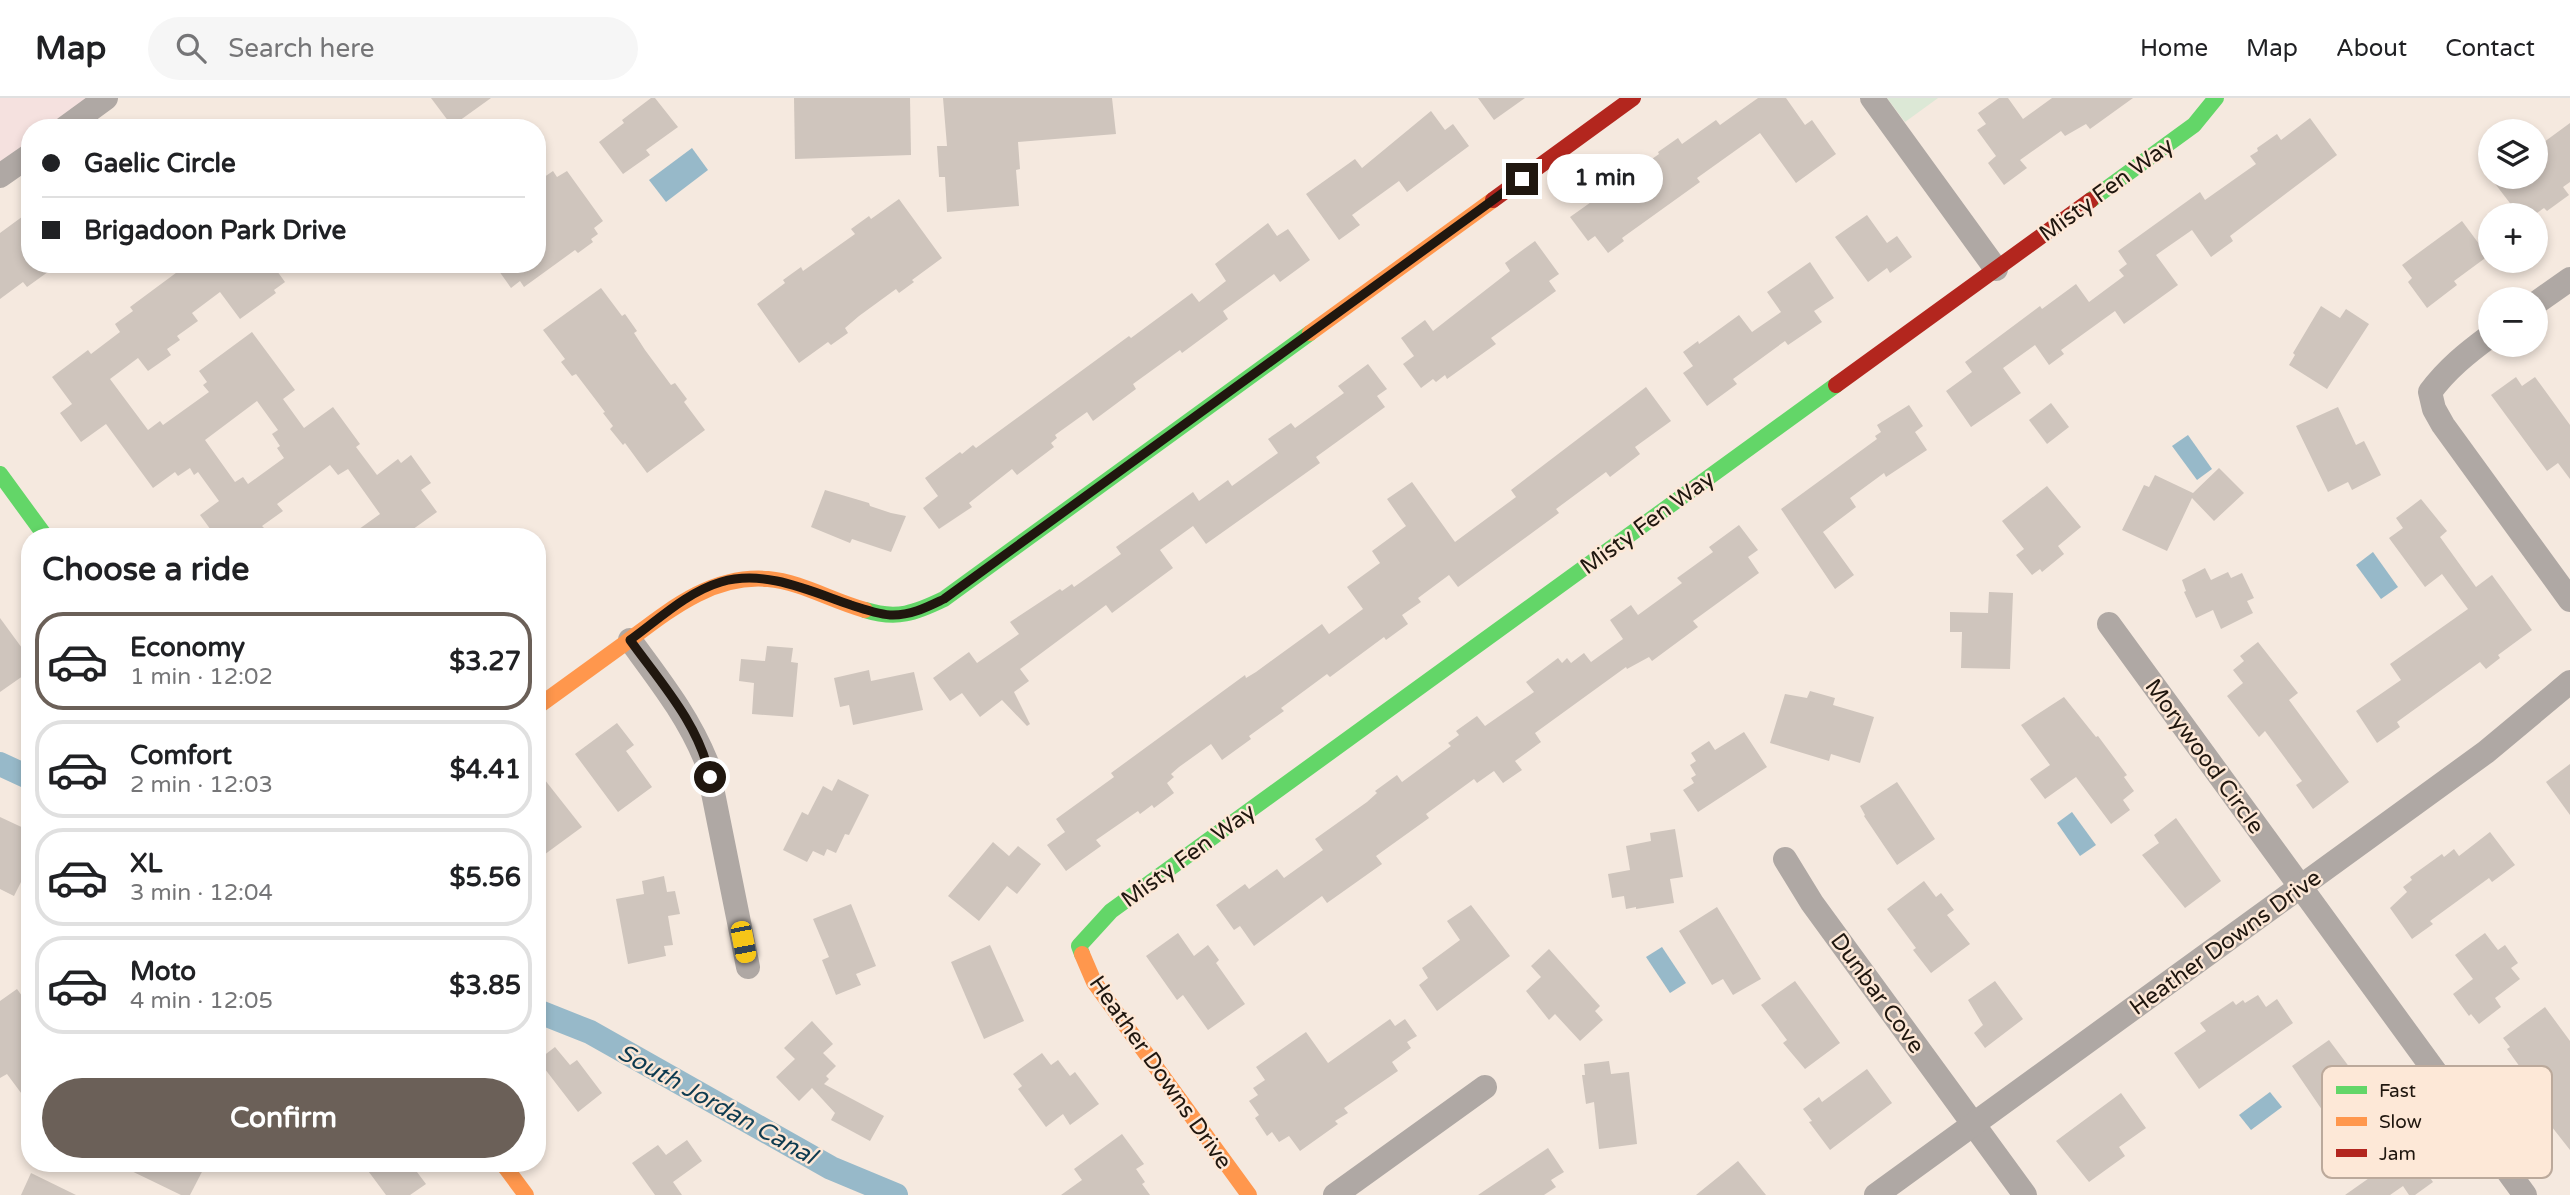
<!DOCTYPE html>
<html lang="en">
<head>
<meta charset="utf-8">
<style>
	:root { --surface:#fff; --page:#f6f6f6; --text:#202124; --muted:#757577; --line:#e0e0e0; --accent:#6b6058 }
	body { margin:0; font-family:"Varela Round",sans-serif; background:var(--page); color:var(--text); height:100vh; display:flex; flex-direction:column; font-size:26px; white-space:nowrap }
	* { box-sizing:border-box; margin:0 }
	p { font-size:23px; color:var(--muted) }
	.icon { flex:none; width:38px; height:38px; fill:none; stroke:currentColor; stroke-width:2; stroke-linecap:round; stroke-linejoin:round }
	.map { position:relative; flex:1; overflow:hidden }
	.drawer { position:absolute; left:21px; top:430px; width:525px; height:644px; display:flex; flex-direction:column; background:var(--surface); border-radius:28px; box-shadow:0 4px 10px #0003 }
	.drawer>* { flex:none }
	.hud { position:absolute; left:21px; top:21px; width:525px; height:154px; border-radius:28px; box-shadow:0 4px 10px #0003; display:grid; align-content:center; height:154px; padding:0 21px; background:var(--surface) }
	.controls { position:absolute; left:2478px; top:21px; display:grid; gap:14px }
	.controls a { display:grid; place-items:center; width:70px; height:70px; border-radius:50%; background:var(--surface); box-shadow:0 4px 10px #0003; font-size:35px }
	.end { position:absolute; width:32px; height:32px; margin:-16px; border:9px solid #20170f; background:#fff; box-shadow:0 0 0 4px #fff }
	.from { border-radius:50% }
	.bubble { position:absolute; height:49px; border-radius:24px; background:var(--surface); box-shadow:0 4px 10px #0003; font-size:23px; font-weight:800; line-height:49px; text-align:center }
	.car { position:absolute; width:21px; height:42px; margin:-21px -10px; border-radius:9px; box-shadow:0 0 5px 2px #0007; background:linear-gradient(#f5c518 24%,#345 0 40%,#f5c518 0 76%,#345 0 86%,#f5c518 0) }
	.hud b { display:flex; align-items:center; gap:24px; height:66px; font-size:26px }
	.hud b+b { border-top:2px solid var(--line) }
	.hud i { width:18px; height:18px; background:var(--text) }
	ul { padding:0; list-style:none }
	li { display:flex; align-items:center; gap:21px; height:98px; margin:0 14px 10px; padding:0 7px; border:4px solid var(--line); border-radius:28px }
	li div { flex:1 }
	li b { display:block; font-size:26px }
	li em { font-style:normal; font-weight:800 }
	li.current { border-color:var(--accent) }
	li>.icon { width:63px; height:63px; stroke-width:1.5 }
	h2 { padding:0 21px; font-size:32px; line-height:84px }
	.cta { display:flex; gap:14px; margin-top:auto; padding:14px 21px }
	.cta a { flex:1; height:80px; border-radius:42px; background:var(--accent); color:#fff; font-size:28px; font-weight:800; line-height:80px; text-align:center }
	header { display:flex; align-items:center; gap:42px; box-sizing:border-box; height:98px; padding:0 35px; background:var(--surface); border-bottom:2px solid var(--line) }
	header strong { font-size:33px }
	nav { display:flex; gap:38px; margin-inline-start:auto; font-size:24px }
	.search { width:490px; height:63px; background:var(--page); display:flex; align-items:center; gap:18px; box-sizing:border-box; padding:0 24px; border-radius:38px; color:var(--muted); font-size:26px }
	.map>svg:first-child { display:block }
</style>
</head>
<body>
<header>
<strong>Map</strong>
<div class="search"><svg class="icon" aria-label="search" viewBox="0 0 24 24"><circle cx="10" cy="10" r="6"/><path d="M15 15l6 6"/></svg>Search here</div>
<nav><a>Home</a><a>Map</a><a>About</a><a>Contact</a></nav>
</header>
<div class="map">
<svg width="2570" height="1097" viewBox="0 0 2570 1097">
	<rect width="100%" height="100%" fill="#f5e9df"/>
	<path fill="#f5e1df" d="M0,0H102L61,30H30V52L0,74Z"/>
	<path fill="#dce8d6" d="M1887,0H1938L1905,24Z"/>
	<g fill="#97b9c9">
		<path d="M692,50L708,72L666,104L649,82Z"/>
		<path d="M2188,337L2212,371L2197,382L2172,348Z"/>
		<path d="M2373,454L2398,489L2381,501L2356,467Z"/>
		<path d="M2072,714L2096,747L2080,758L2057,725Z"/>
		<path d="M1662,849L1686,885L1670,895L1646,859Z"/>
		<path d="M2270,994L2282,1009L2251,1032L2239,1017Z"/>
	</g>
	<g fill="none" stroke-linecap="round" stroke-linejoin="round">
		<g stroke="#97b9c9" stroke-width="24">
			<path d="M0,666L30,680"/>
			<path d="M537,913L590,934L831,1070L896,1097"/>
		</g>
	</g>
	<g fill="#cfc5bd" fill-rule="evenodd">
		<path d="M431,0H491L452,28Z"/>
		<path d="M651,0H655L678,29L646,52L650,57L623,76L599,44L624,25L622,22Z"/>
		<path d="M794,0H910L911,57L795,61Z"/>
		<path d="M943,0H1112L1116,36L1018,44L1020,71L1016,72L1019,108L947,114L945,79H939L937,48H947Z"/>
		<path d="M1478,0H1525L1494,22Z"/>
		<path d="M1758,0H1786L1805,27L1812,22L1836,56L1796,85L1760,35L1697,80L1700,84L1622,140L1624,143L1608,155L1595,138L1588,143L1570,119L1659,56L1658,54L1678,40L1682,46L1716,22L1720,27Z"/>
		<path d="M1999,0H2008L2023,21L2052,0H2133L2090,31L2086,26L2065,38L2061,33L2020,62L2027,70L2004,87L1988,65L1996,58L1977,32L1986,26L1978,15Z"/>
		<path d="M1431,13L1445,32L1453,26L1469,48L1407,94L1399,83L1352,117L1360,127L1339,142L1306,96L1355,61L1362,70Z"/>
		<path d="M2310,20L2337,57L2230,138L2233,143L2211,159L2192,132L2156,157L2178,187L2124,226L2115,213L2061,252L2064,256L2049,267L2035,247L2003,270L2021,295L1971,329L1946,293L1972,274L1965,264L2040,208L2042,211L2076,186L2089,204L2124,178L2119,172L2127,166L2118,153L2200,94L2205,102L2256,66L2250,58L2258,53L2257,50L2277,36L2281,42Z"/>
		<path d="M2570,25V84L2563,89L2569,97L2547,113L2544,110L2534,117H2519L2490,79H2536V50Z"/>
		<path d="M553,73L557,79L567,73L603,123L594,130L598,136L591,141L593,144L578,155L575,152L524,189L520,183L511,190L494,166H537V84Z"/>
		<path d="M899,101L942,160L912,182L914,184L899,195L896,191L859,218L845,230L848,235L831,247L828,244L799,265L757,206L785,185L783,182L801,169L803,173L855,136L851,131L869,118L871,121Z"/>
		<path d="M30,113V166H59L27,189L23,184L0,201V135Z"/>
		<path d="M1867,117L1887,145L1897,138L1912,159L1890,175L1887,170L1868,184L1835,139Z"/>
		<path d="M2462,123L2488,158L2454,183L2457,187L2427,210L2408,184L2412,180L2402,167Z"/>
		<path d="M1268,125L1277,138L1288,131L1310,162L1280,184L1274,176L1223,213L1228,221L1182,255L1180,252L1133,286L1136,291L1093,323L1087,314L1055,337L1057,340L1051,345L1054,349L1017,377L1012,371L969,405L972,409L939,431L923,410L938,398L925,380L960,354L962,356L973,347L976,350L1129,238L1131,240L1192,195L1199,204L1226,183L1215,166Z"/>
		<path d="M1535,143L1559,176L1549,183L1556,193L1491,240L1496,246L1447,281L1445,277L1436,284L1433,281L1421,290L1403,266L1414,258L1401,240L1425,222L1433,233L1510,173L1505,165Z"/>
		<path d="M1810,164L1834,200L1814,213L1822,224L1788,247L1785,243L1733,281L1737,286L1707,308L1683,275L1693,268L1683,254L1698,243L1699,246L1739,217L1752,234L1781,214L1767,194Z"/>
		<path d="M188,166H272L285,184L274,192L276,195L240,221L220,194L192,215L198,223L177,238L180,242L167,251L171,257L148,273L138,260L110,281L148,332L160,323L163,327L209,294L203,287L207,284L199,273L252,234L295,292L283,301L304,330L333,309L360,346L356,349L377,377L398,361L401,365L411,357L431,385L421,392L437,414L402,439H348L380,416L348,371L338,377L330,367L277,406L283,413L262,428L266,432L256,439H216L200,417L219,403L198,374L194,377L190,370L178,378L175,374L153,390L106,326L81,344L60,315L72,306L52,279L88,252L91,256L120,234L115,226L133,213L130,209ZM257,303L278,332L272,336L280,348L277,350L284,360L248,386L243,379L235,384L205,342Z"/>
		<path d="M601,190L622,218L625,216L637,233L634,235L645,252L671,287L675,285L687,301L684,304L705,332L647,375L625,345L623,347L610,331L613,328L603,315L605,314L576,276L572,278L561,264L565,261L543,232Z"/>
		<path d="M2321,208L2340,220L2346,211L2369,226L2327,291L2289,267L2295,257L2293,255Z"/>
		<path d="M1368,266L1387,291L1377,298L1385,309L1316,359L1320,365L1206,446L1193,428L1160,452L1173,470L1112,515L1106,507L1020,571L1029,583L1014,594L1030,626L1027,628L1002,602L980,619L962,595L950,603L933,580L969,554L977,565L1019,536L1010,524L1060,491L1062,493L1072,486L1074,489L1121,456L1116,449L1193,394L1199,403L1228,382L1232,388L1278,355L1268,341L1291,325L1295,330L1344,295L1338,288Z"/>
		<path d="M2516,279L2522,288L2535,279L2570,327V381L2558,365L2547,373L2491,297Z"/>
		<path d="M1646,289L1671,323L1635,349L1640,356L1610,379L1606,374L1556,411L1559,415L1458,489L1449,477L1418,500L1421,504L1402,517L1408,526L1386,542L1384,539L1330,579L1327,576L1281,610L1284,613L1249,638L1251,641L1222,662L1211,646L1179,669L1171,676L1174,679L1167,685L1174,695L1154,710L1152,707L1140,716L1138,713L1096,742L1101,748L1066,773L1047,747L1065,734L1056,721L1114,679L1111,675L1245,577L1246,580L1256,574L1322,526L1329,536L1363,511L1347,489L1380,465L1372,453L1406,428L1387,401L1412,384L1455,444L1516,399L1511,392Z"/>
		<path d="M2051,305L2069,329L2047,346L2029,322Z"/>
		<path d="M1909,307L1923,328L1915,334L1927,352L1886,379L1884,375L1850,400L1856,409L1823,434L1854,477L1835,491L1781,411L1877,341L1875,338L1881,334L1877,327Z"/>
		<path d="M2338,309L2356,347L2364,343L2381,377L2352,392L2348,384L2328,394L2296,328Z"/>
		<path d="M2219,370L2244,395L2214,423L2192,400L2167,453L2122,432L2144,387L2149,389L2155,377L2193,395Z"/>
		<path d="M2047,388L2081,429L2058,448L2064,456L2042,474L2040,471L2032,477L2016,457L2024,451L2002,423Z"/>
		<path d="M825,392L869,405L870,408L891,415L906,418L891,454L852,441L850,445L811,429Z"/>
		<path d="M2421,401L2447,433L2440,439L2476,489L2492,477L2532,532L2498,557L2500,560L2486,571L2480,564L2397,624L2400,629L2377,645L2356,613L2401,582L2390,566L2468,511L2442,476L2425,489L2389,440L2403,430L2396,420Z"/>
		<path d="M1739,427L1758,452L1748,459L1759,475L1693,523L1698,529L1652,563L1649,559L1627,571L1626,569L1535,635L1541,644L1515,663L1522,672L1503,685L1494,673L1477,685L1474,681L1426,716L1429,720L1376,758L1382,766L1327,805L1322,798L1254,848L1240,828L1234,832L1216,807L1245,786L1249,791L1277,771L1284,780L1323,752L1315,741L1367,704L1377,695L1375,693L1397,677L1402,684L1451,648L1448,645L1459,637L1456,633L1477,618L1485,628L1534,594L1526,584L1558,560L1562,565L1567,560L1571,565L1584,555L1591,564L1623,541L1610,522L1631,507L1638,517L1682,485L1677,480L1713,454L1709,449Z"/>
		<path d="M2205,470L2211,482L2228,474L2231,480L2242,475L2254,500L2247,503L2253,515L2221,531L2213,512L2196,520L2184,494L2186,493L2182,482Z"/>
		<path d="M1989,494L2013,495L2010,571L1961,570L1962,534H1950V514L1988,515Z"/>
		<path d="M0,520L30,561V573L0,594Z"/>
		<path d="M2258,544L2298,595L2289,602L2349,684L2313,711L2296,687L2302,683L2265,633L2259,639L2227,598L2243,585L2233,572L2244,563L2240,558Z"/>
		<path d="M767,548L793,550L791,564L798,565L793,619L752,616L754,585L739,583L741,561L765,563Z"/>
		<path d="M869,572L871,583L914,574L923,612L853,627L849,607L840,609L834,580Z"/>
		<path d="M1810,593L1835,600L1833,607L1874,619L1860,665L1831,656L1829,663L1770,645L1785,596L1807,600Z"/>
		<path d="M2064,599L2096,639L2098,638L2127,677L2124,679L2134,693L2123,702L2130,712L2111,726L2076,679L2045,701L2030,681L2050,667L2021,627Z"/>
		<path d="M617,625L634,647L626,653L652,689L618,714L575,656Z"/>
		<path d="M1744,634L1767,669L1698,714L1683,692L1694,685L1691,680L1696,677L1690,667L1696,663L1691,655L1709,643L1715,652Z"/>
		<path d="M2570,666V717L2546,684Z"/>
		<path d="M537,672L582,729L537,762Z"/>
		<path d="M838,681L869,697L849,737L845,736L836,755L827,751L824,758L813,753L807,764L783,752L802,714L808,717L823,688L832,693Z"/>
		<path d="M1897,684L1935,741L1897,767L1864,718L1865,717L1860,708Z"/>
		<path d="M0,719L30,733V766L14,798L0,791Z"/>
		<path d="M2176,720L2221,783L2185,810L2142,757L2159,745L2154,737Z"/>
		<path d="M1675,731L1683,779L1670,781L1674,805L1636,811V809L1626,811L1624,798L1612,800L1608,776L1630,772L1626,748L1651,743L1650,735Z"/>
		<path d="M2490,734L2515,767L2492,784L2489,780L2430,823L2433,826L2412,841L2390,810L2407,794L2403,789L2412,782L2410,779L2442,756L2444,759L2454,751L2459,758Z"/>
		<path d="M993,744L1009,758L1018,748L1041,766L1017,796L1007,788L979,823L948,798Z"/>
		<path d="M664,778L667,794L675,793L680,816L668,818L673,847L664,848L666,858L628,866L616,801L644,796L642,783Z"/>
		<path d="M1924,783L1936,799L1941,795L1954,812L1947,817L1970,846L1931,875L1913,852L1916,850L1887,811Z"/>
		<path d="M851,806L876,868L856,876L861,887L836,897L822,862L829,859L813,821Z"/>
		<path d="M1471,807L1510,858L1437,913L1419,887L1428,880L1422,870L1460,842L1447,823Z"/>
		<path d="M1717,809L1761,881L1733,897L1723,881L1712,887L1679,833Z"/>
		<path d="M1178,835L1194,858L1208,847L1219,862L1216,865L1245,906L1208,932L1183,897L1177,902L1146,858Z"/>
		<path d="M2485,835L2498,852L2505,847L2518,865L2511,870L2520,881L2495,900L2501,909L2479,926L2471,916L2469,918L2453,896L2473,881L2455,857Z"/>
		<path d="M990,847L1024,923L984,941L951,864Z"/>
		<path d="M1549,851L1600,908L1595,913L1603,922L1580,943L1555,916L1549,922L1526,893L1541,879L1531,868Z"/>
		<path d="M1795,883L1840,945L1805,971L1783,945L1787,942L1761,907Z"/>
		<path d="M1995,883L2023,921L1985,950L1974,935L1983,927L1968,902Z"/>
		<path d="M17,891L30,909V1007L7,976L0,980V903Z"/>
		<path d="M2258,897L2266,909L2277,901L2293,925L2199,991L2174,955L2206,933L2200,925L2233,903L2236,907L2243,902L2245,905Z"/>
		<path d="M2545,909L2570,943V1052L2516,983L2525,976L2507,951L2510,949L2503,940Z"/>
		<path d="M1390,921L1395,928L1405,921L1417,938L1407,944L1411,950L1392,964L1398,973L1344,1010L1348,1015L1335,1023L1338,1026L1300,1053L1289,1038L1279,1044L1272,1034L1267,1038L1255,1020L1259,1017L1249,1003L1258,997L1253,990L1265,982L1256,969L1306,934L1328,965Z"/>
		<path d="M812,923L833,946L823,955L836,968L826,978L829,981L824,986L884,1018L870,1043L831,1022L835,1015L812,990L799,1003L776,979L795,961L784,950Z"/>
		<path d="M2329,942L2377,1006L2369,1012L2401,1057L2410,1051L2433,1084L2415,1097H2409L2403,1088L2390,1097H2345L2372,1078L2358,1059L2366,1054L2341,1017L2331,1025L2292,968Z"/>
		<path d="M555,949L570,967L577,962L602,995L578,1014L538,962Z"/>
		<path d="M1042,955L1051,967L1058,962L1070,978L1075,974L1099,1006L1070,1027L1063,1016L1046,1029L1018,991L1022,988L1013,976Z"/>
		<path d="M1609,963L1611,976L1629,974L1637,1046L1599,1051L1594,1004L1586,1006L1582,977H1585L1584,966Z"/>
		<path d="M1867,971L1892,1005L1830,1052L1809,1024L1812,1023L1803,1011L1819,999L1822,1004Z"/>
		<path d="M2121,995L2146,1030L2119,1049L2125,1058L2089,1084L2056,1043Z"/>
		<path d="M1122,1036L1144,1066L1136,1071L1145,1084L1142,1086L1150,1097H1061L1082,1082L1074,1071Z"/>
		<path d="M687,1042L702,1063L673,1084L682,1097H655L632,1065L658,1047L666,1057Z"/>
		<path d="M1548,1050L1564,1074L1551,1082L1556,1089L1544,1097H1478Z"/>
		<path d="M1738,1063L1766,1097H1696Z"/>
		<path d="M117,1066H206L190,1097H181Z"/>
		<path d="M363,1066H419L417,1074L426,1086L410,1097H386Z"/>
		<path d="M31,1075L76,1097H21Z"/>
	</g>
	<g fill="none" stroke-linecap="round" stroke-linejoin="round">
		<g stroke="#afa8a4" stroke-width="24">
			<path d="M1872,0L1996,171"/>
			<path d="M65,30L106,0"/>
			<path d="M0,78L30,57"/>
			<path d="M2536,205L2570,181"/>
			<path d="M2490,238C2467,255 2447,271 2430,294L2434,311L2443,327L2570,502"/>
			<path d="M2109,526L2525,1097"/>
			<path d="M630,542C660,583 688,618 707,665L748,869"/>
			<path d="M1785,761L1812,805L2025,1097"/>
			<path d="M1335,1097L1485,989"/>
			<path d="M1876,1097L2486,654L2570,584"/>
		</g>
		<g stroke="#63d668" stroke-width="16">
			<path d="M2091,102L2194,27L2216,0"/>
			<path d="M0,376L46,439"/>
			<path d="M865,512C897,522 915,515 944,501L1310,235"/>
			<path d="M1082,856L1079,848L1111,813L1836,287"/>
		</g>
		<g stroke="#ff974d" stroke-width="16">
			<path d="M1310,235L1493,102"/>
			<path d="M537,609C566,588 595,567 624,546C667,514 711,476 768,481C801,484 832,503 865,512"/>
			<path d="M1082,856L1094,884L1249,1097"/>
			<path d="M503,1066L526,1097"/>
		</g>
		<g stroke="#b3261e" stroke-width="16">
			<path d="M1493,102L1633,0"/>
			<path d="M1836,287L2091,102"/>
		</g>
	</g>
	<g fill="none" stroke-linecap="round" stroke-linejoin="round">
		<path stroke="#20170f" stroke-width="9" d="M710,679C699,626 661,585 630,542C658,522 687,494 721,484C765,471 810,493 851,507C864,511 880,517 893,517C912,517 927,509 944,501L1522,81"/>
	</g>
	<g text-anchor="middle" stroke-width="5" stroke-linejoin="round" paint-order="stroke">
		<g font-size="23" fill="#20170f" stroke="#fde8d7">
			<text transform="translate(2106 91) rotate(-36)" y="8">Misty Fen Way</text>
			<text transform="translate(1647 424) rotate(-36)" y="8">Misty Fen Way</text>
			<text transform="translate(2205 658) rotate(54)" y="8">Morywood Circle</text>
			<text transform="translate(1188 757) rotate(-36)" y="8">Misty Fen Way</text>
			<text transform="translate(2225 844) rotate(-36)" y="8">Heather Downs Drive</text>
			<text transform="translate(1878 895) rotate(54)" y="8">Dunbar Cove</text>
			<text transform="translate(1161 974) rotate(55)" y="8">Heather Downs Drive</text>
		</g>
		<g font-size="24" font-style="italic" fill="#0e3b50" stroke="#fde8d7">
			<text transform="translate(717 1006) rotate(29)" y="8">South Jordan Canal</text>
		</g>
	</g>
	<rect x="2322" y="968" width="230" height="112" rx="10" fill="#fde8d7" stroke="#bba99b" stroke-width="2"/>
	<rect x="2336" y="988" width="31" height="8" fill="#63d668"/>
	<rect x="2336" y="1019" width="31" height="9" fill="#ff974d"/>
	<rect x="2336" y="1051" width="31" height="8" fill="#b3261e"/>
	<g font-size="19" fill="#20170f">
		<text x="2379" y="999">Fast</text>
		<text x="2379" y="1030">Slow</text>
		<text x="2379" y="1062">Jam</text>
	</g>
</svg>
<div class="controls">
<a><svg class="icon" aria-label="layers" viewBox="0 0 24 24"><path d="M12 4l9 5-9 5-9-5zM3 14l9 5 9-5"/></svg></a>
<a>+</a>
<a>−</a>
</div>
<i class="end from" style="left:710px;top:679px"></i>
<i class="end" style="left:1522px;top:81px"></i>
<div class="bubble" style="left:1547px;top:56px;width:116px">1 min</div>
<i class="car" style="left:743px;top:844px;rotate:169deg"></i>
<div class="hud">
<b><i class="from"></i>Gaelic Circle</b>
<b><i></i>Brigadoon Park Drive</b>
</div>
<section class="drawer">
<h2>Choose a ride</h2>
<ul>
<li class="current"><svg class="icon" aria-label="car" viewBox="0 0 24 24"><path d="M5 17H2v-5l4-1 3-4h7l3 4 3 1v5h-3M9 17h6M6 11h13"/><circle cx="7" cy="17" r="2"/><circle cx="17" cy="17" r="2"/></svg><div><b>Economy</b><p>1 min · 12:02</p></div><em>$3.27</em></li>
<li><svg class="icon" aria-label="car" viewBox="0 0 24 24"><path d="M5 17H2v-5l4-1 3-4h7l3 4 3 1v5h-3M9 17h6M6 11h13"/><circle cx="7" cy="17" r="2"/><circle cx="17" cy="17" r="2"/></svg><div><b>Comfort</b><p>2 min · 12:03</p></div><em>$4.41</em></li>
<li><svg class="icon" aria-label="car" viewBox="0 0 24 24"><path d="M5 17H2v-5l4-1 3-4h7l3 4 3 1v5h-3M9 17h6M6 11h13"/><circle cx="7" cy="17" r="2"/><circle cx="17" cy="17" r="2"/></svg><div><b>XL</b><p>3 min · 12:04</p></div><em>$5.56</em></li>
<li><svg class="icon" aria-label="car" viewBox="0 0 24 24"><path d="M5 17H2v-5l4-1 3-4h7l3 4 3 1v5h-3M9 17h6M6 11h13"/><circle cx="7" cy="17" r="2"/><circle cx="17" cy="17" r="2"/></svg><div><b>Moto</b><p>4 min · 12:05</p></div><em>$3.85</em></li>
</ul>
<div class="cta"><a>Confirm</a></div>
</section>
</div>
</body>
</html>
